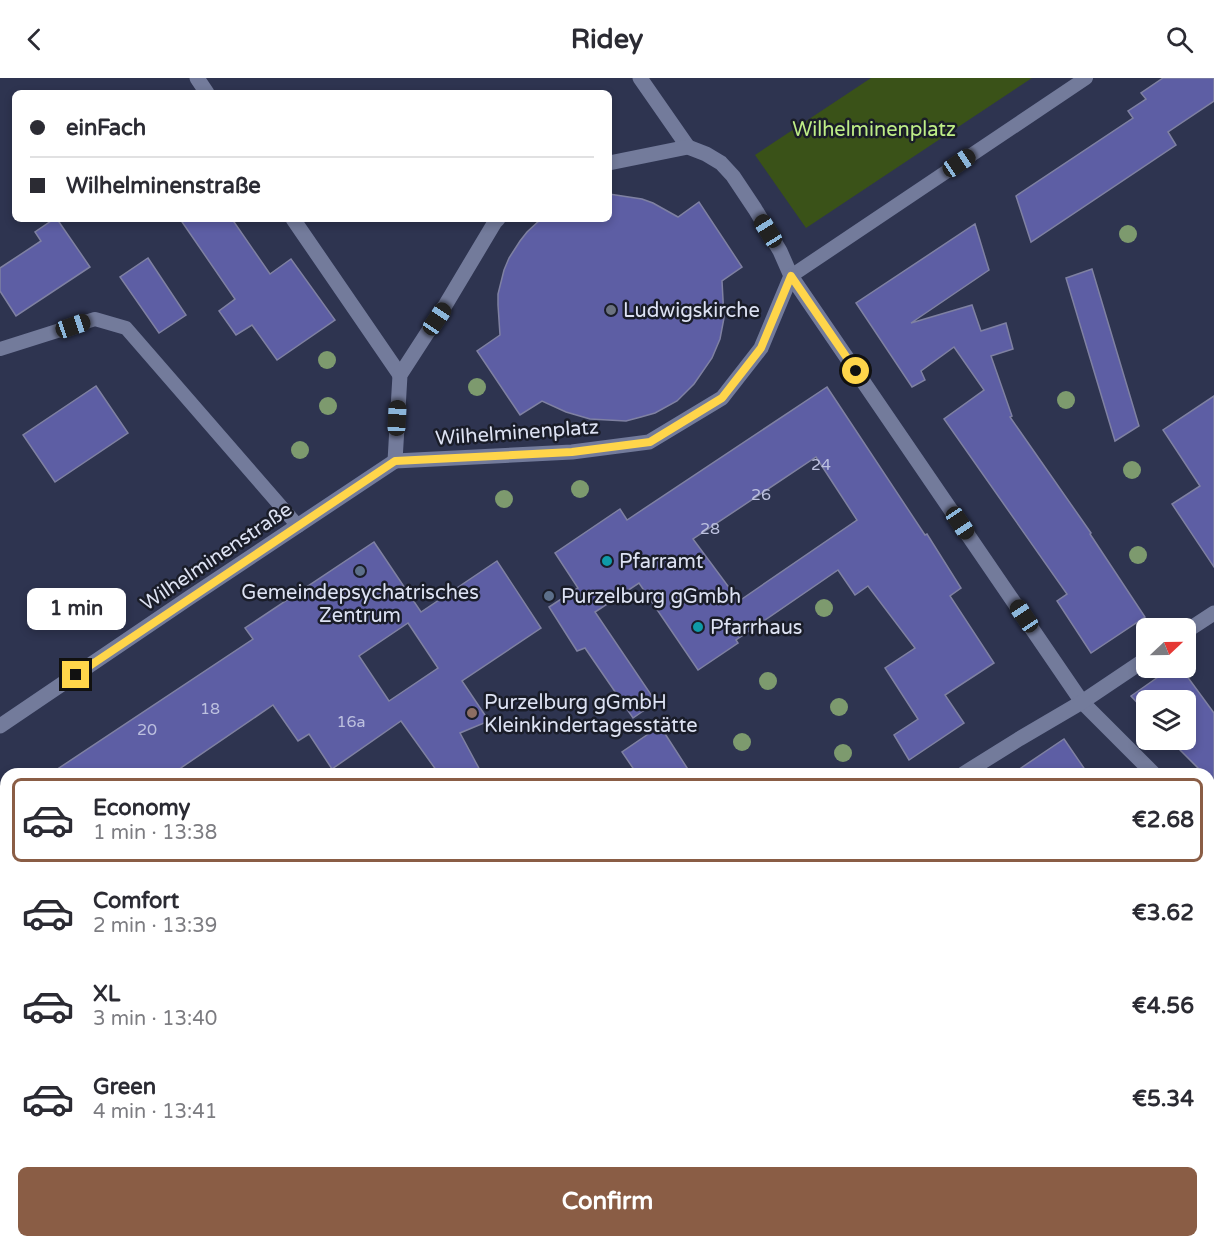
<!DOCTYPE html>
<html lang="en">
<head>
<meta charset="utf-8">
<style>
	:root { --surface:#fff; --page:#f7f7f7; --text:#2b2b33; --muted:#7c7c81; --line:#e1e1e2; --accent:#8a5d45 }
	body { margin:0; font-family:"Varela Round",sans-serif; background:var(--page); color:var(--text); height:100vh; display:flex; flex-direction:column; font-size:22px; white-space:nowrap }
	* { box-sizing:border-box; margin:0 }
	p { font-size:20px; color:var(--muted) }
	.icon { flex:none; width:33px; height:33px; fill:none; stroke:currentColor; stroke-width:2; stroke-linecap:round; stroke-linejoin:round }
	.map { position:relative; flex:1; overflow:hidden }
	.side { position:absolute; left:0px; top:690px; width:1215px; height:480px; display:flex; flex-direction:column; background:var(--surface); border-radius:18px 18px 0 0; box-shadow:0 3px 9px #0003 }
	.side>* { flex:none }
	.guide { position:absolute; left:12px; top:12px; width:600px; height:132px; border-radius:9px; box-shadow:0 3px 9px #0003; display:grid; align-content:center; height:132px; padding:0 18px; background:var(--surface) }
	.needle { width:39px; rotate:68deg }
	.buttons { position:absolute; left:1136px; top:540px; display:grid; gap:12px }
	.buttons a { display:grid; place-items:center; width:60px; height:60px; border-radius:9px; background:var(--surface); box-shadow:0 3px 9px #0003; font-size:30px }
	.end { position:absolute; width:27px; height:27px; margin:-14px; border:8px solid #ffd54a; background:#111; box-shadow:0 0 0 3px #111 }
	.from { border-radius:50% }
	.bubble { position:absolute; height:42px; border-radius:9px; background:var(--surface); box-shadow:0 3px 9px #0003; font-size:20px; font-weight:700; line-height:42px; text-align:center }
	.car { position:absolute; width:18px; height:36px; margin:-18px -9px; border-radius:8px; box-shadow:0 0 4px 2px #0007; background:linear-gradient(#222 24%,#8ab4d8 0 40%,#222 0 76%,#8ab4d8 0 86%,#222 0) }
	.guide b { display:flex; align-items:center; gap:21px; height:57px; font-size:22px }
	.guide b+b { border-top:2px solid var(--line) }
	.guide i { width:15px; height:15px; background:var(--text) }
	ul { padding:10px 0 0; list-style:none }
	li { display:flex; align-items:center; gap:18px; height:84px; margin:0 12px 9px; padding:0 6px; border:3px solid transparent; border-radius:9px }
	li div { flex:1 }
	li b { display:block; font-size:22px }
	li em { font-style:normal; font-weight:700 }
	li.on { border-color:var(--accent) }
	li>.icon { width:54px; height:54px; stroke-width:1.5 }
	.button { display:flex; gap:12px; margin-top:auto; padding:12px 18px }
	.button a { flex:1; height:69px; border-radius:9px; background:var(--accent); color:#fff; font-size:24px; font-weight:700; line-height:69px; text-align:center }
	header { display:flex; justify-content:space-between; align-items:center; height:78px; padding:0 18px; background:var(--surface); font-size:27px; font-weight:700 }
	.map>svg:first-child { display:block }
</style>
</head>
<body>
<header><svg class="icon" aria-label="back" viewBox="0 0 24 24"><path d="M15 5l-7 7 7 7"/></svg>Ridey<svg class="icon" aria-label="search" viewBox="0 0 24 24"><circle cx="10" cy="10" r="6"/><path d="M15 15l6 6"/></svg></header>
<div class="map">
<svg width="1214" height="1170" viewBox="0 0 1214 1170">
	<rect width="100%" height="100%" fill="#2e3450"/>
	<path fill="#3a5218" d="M871,0H1032L806,150L755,77Z"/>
	<g fill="#5d5ea4" stroke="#7f81a2" stroke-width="1.5" fill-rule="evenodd">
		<path d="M1163,0H1214V23L1168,54L1176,67L1031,164L1016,118L1133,40L1128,33L1146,21L1141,15Z"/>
		<path d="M609,116L642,121L653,125L678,139L699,124L742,189L722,203L724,240L720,261L712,280L694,306L677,323L655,335L641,339L626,343L590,341L566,334L542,323L520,337L477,273L500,257L498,227V216L504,192L509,180L520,163L527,154L541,141H609Z"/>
		<path d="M54,141H57L90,189L16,238L0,213V190L41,163L35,154Z"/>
		<path d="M180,141H232L270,196L291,181L335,242L277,282L252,247L236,257L219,233L235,221Z"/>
		<path d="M975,146L989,192L911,245L972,227L981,253L1006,245L1013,271L991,278L1012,338L1010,339L1091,455L1090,456L1145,539L1091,575L1057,523L1067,516L944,341L984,312L954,269L921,293L925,302L912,309L856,225Z"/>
		<path d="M148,180L186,237L159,255L120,199Z"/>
		<path d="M1092,191L1139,348L1115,363L1066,200Z"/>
		<path d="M96,308L128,355L55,404L23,357Z"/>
		<path d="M827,309L925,457L927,456L961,510L950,518L994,585L945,617L964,645L909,682L894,657L918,641L885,590L915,570L868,508L855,517L838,492L736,562L738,565L698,592L639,505L595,534L656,624L633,640L585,570L577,573L549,529L578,510L555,475L620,431L627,442ZM816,379L857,442L739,523L693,461Z"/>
		<path d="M1214,318V489L1172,426L1200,408L1163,352Z"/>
		<path d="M374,464L421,534L497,483L541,550L462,603L489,643L460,655L482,696H439L401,643L332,691L309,656L298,663L273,627L172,696H50L253,561L245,550ZM408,545L438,590L389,623L359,578Z"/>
		<path d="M1171,590H1181L1214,635V707L1209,701V696H1204L1170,662H1185V622H1146V634L1131,618Z"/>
		<path d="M660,648L691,696H637L622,674Z"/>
		<path d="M1064,661L1088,696H1012Z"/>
	</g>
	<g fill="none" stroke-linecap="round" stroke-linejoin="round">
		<g stroke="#737b9b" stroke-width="14">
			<path d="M791,198L1086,0"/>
			<path d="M0,271L95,241L126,250L298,448"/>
			<path d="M0,1134L6,1130"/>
			<path d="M1169,1165L1172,1170"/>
		</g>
		<g stroke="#737b9b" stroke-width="15">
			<path d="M197,0L207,15"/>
			<path d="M640,0L688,69"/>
			<path d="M609,85L688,69L706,76L721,85L733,98L755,131L780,173L791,198L1082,624L1154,696"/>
			<path d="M293,141L400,297"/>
			<path d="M395,383L572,374L649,364L722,320L761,270L791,198"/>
			<path d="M395,383L400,297L446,226L495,144L498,141"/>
			<path d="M1185,554L1214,535"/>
			<path d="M0,648L189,520L395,383"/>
			<path d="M963,696L1019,661L1082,624L1146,581"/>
			<path d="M1209,751L1214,756"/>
			<path d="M242,1170L251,1164"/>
		</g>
	</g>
	<g fill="#7d9a6e">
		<circle cx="1128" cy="156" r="9"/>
		<circle cx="327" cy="282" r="9"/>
		<circle cx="477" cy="309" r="9"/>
		<circle cx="1066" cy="322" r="9"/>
		<circle cx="328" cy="328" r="9"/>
		<circle cx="300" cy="372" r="9"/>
		<circle cx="1132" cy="392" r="9"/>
		<circle cx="580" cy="411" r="9"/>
		<circle cx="504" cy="421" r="9"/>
		<circle cx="1138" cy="477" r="9"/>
		<circle cx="824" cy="530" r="9"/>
		<circle cx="768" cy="603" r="9"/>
		<circle cx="839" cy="629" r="9"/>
		<circle cx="742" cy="664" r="9"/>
		<circle cx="843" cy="675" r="9"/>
	</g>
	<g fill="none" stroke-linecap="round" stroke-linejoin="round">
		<path stroke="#ffd54a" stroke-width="8" d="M76,597L395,383L572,374L650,364L722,320L761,270L791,198L856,293"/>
	</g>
	<circle fill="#6b7280" stroke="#1a1d29" stroke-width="2" cx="611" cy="232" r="6"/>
	<g fill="#0f9aa8" stroke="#1a1d29" stroke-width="2">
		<circle cx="607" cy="483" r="6"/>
		<circle cx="698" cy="549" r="6"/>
	</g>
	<g fill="#5c6f8a" stroke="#1a1d29" stroke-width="2">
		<circle cx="360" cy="493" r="6"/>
		<circle cx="549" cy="518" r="6"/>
	</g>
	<circle fill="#8d6e63" stroke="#1a1d29" stroke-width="2" cx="472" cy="635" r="6"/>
	<g text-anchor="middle" stroke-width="5" stroke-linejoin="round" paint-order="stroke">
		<g font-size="16" fill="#bdc1df">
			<text x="821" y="392">24</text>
			<text x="761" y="422">26</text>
			<text x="710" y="456">28</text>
			<text x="210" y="636">18</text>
			<text x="351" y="649">16a</text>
			<text x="147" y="657">20</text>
		</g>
		<g font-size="20" fill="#beed87" stroke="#1a1d29">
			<text x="874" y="58">Wilhelminenplatz</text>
		</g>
		<g font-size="20" fill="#dde2f3" stroke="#1a1d29" text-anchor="start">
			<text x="623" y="239">Ludwigskirche</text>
			<text x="619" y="490">Pfarramt</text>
			<text x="360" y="521" text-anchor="middle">Gemeindepsychatrisches<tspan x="360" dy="23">Zentrum</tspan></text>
			<text x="561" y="525">Purzelburg gGmbh</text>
			<text x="710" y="556">Pfarrhaus</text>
			<text x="484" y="631">Purzelburg gGmbH<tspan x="484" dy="23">Kleinkindertagesstätte</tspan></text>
		</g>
		<g font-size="20" fill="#dde2f3" stroke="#1a1d29">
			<text transform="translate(517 354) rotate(-4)" y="7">Wilhelminenplatz</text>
			<text transform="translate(216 478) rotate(-34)" y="7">Wilhelminenstraße</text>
		</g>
	</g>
</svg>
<div class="buttons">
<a><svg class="needle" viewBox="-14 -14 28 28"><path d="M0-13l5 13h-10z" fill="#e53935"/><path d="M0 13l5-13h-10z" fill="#7c7c81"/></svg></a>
<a><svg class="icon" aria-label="layers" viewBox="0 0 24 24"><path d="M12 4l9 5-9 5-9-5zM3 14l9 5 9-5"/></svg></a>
</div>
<i class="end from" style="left:856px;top:293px"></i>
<i class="end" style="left:76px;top:597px"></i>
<div class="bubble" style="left:27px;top:510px;width:99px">1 min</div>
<i class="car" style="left:959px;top:85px;rotate:56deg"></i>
<i class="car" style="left:768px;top:153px;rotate:328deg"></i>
<i class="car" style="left:437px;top:241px;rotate:34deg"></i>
<i class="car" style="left:73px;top:248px;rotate:71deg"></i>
<i class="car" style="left:397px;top:340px;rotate:3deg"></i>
<i class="car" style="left:960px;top:445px;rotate:146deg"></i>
<i class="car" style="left:1024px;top:538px;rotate:326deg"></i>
<div class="guide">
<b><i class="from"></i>einFach</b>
<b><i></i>Wilhelminenstraße</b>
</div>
<section class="side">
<ul>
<li class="on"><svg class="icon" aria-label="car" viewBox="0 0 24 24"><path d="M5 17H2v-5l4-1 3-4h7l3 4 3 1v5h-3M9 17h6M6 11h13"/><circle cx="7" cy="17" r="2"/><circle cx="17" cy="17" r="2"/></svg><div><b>Economy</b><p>1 min · 13:38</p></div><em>€2.68</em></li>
<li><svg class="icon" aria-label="car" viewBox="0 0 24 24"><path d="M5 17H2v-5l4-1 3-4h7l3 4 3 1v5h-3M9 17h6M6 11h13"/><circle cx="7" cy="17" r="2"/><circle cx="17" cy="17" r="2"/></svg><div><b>Comfort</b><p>2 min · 13:39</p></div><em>€3.62</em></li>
<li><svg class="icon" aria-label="car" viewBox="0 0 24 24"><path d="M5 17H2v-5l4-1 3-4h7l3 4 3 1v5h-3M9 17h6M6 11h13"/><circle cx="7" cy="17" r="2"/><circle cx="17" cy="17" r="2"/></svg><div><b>XL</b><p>3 min · 13:40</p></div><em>€4.56</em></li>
<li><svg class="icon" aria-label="car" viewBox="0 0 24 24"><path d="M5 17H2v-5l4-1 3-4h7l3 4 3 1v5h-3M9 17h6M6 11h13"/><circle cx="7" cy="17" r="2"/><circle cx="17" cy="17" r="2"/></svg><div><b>Green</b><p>4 min · 13:41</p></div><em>€5.34</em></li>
</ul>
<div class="button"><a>Confirm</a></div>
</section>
</div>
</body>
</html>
